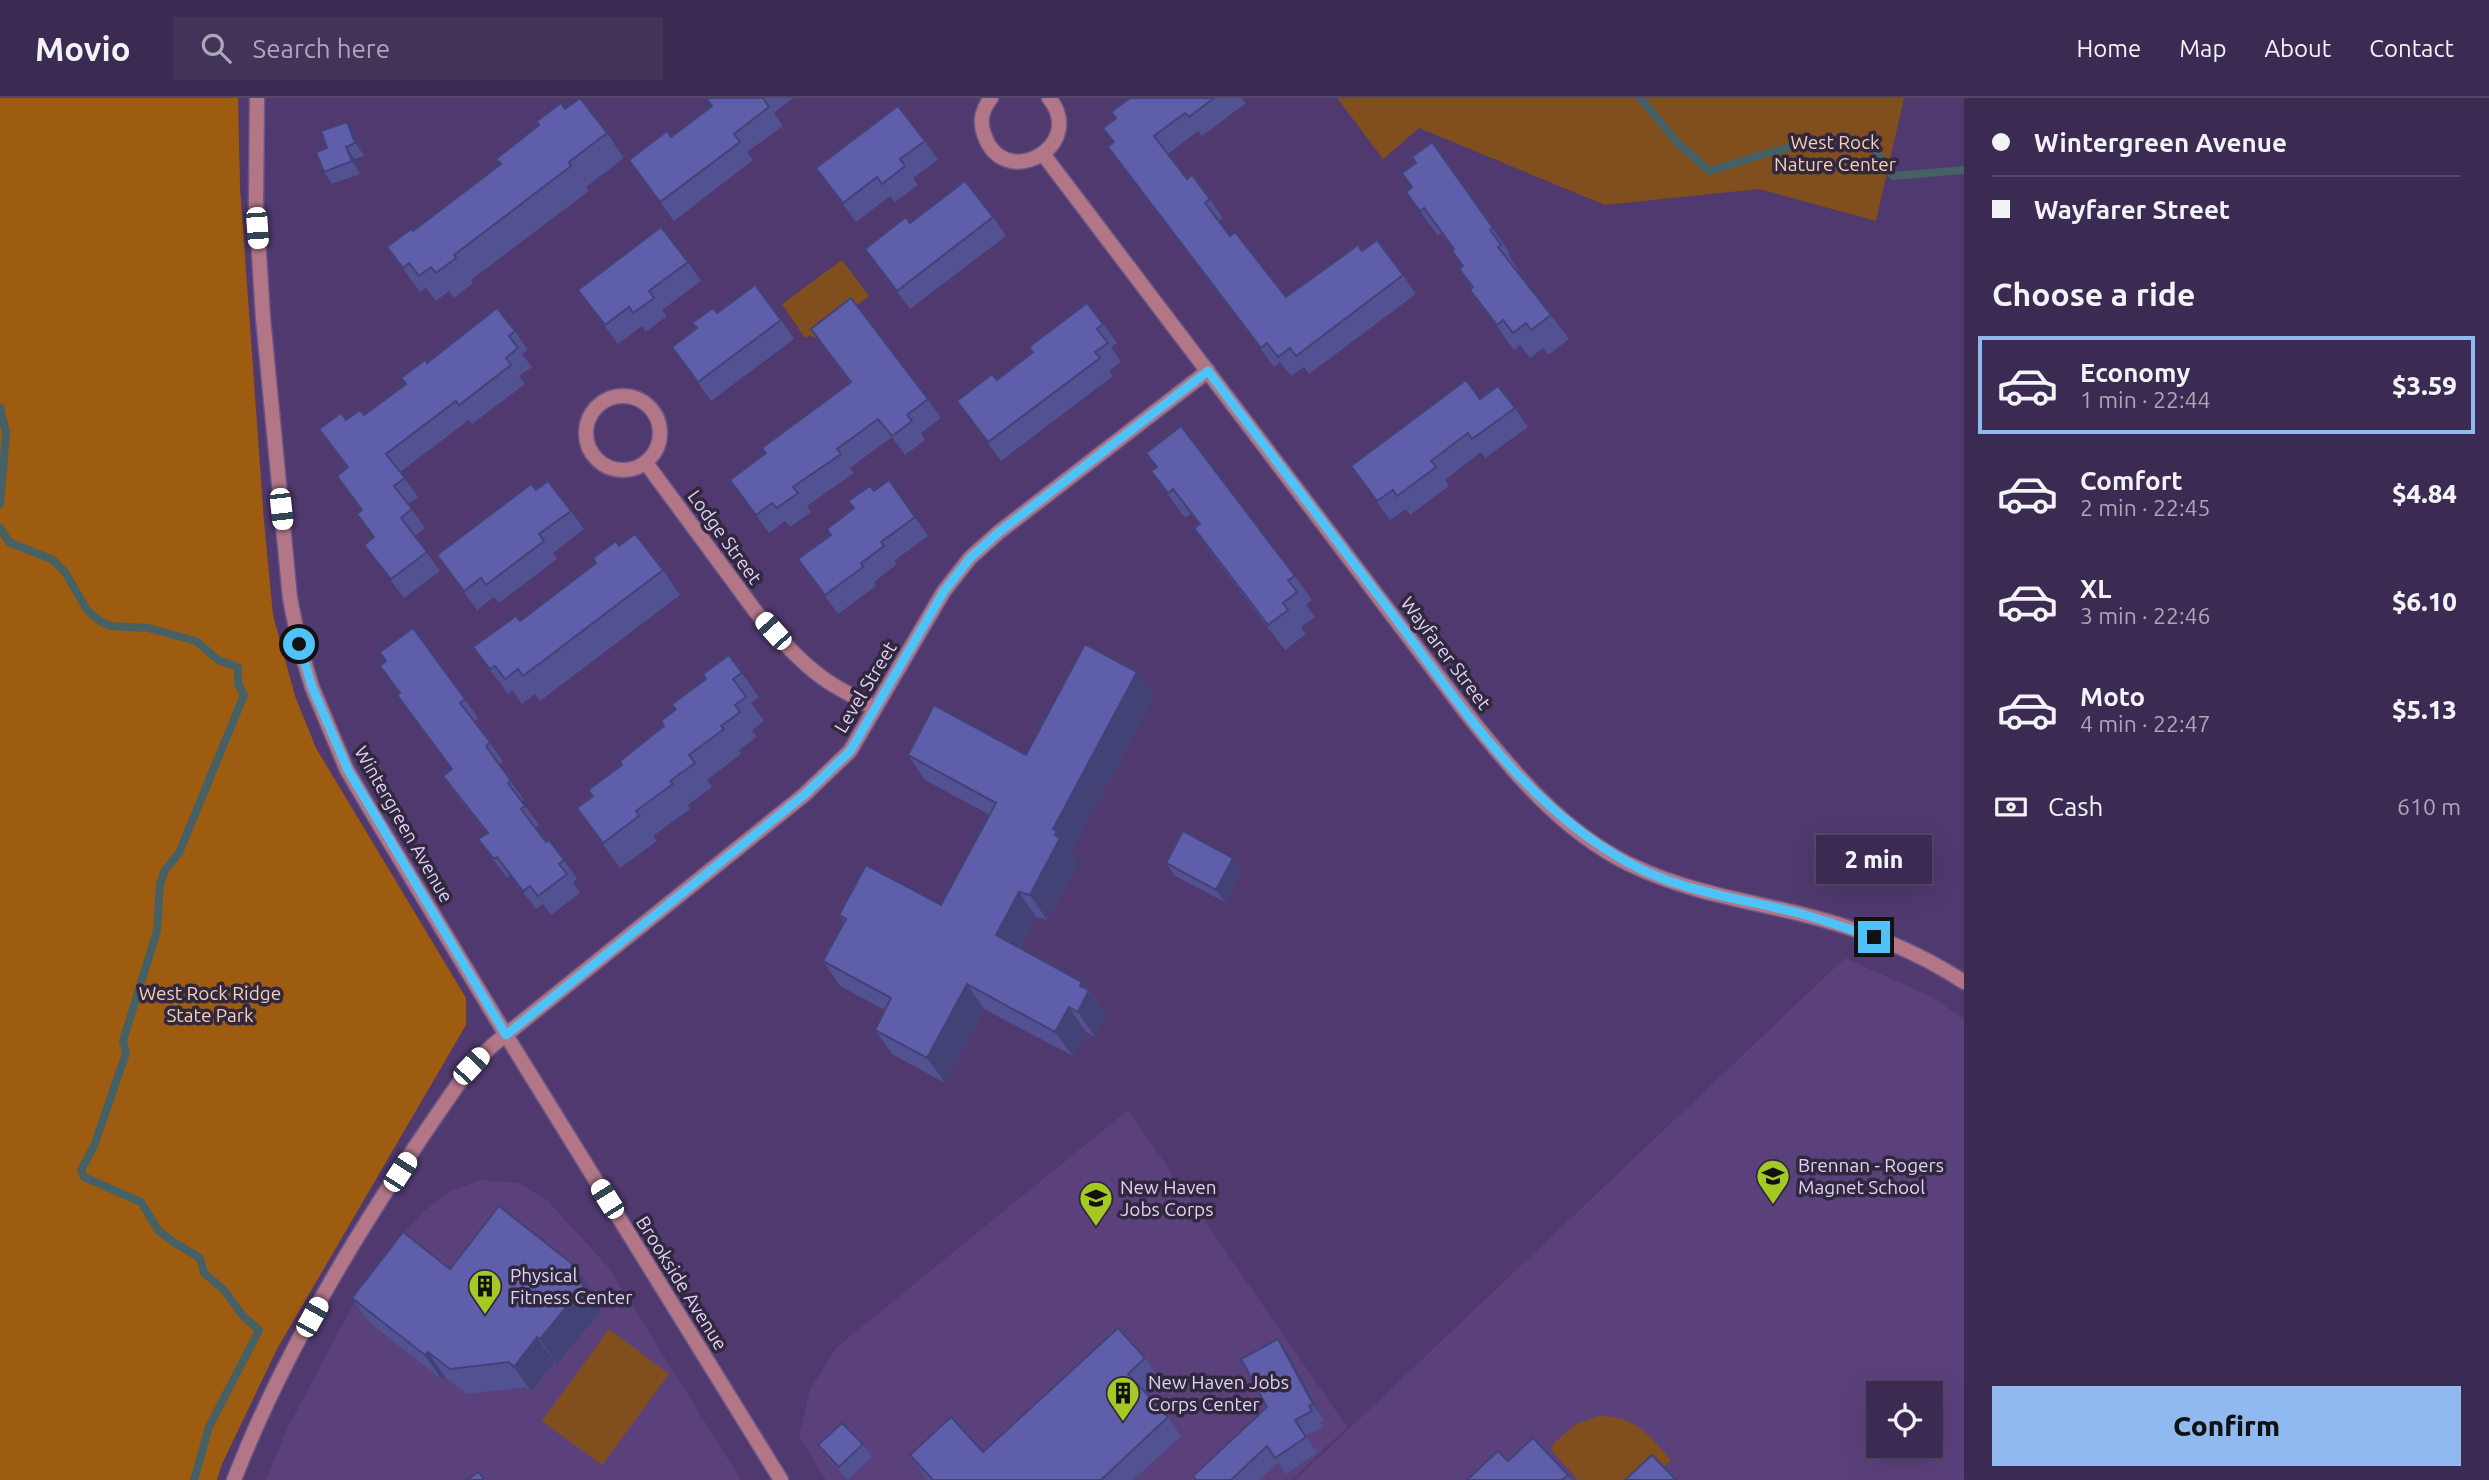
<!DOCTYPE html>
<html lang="en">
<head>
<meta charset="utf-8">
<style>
	:root { --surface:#3b2b52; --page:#423359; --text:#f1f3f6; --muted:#aca7b8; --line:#544769; --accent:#90b9f0 }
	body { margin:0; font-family:Ubuntu,sans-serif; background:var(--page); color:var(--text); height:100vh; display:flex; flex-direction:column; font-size:26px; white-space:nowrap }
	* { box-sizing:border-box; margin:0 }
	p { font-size:23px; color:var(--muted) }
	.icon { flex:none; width:38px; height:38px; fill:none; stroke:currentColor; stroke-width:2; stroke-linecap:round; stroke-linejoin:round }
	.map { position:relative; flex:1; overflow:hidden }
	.panel { display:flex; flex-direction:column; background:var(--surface); width:525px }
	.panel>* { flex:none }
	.top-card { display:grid; align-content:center; height:154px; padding:0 28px; background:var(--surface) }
	.buttons { position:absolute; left:1866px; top:1283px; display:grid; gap:14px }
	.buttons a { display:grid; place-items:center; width:77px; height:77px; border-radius:0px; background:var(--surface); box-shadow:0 7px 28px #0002,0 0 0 2px var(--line); font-size:35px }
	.end { position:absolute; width:32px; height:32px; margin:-16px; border:9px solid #4fc3f7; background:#111; box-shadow:0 0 0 4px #111 }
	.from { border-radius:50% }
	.bubble { position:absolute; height:49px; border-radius:0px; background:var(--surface); box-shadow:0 7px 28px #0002,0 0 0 2px var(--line); font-size:23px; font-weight:800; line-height:49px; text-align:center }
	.car { position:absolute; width:21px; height:42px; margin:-21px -10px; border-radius:9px; box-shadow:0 0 5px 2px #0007; background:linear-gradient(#fff 24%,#345 0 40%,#fff 0 76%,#345 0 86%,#fff 0) }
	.top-card b { display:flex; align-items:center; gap:24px; height:66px; font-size:26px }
	.top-card b+b { border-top:2px solid var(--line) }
	.top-card i { width:18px; height:18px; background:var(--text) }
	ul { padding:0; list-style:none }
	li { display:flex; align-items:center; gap:21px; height:98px; margin:0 14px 10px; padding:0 14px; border:4px solid transparent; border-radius:0px }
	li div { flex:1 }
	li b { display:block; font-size:26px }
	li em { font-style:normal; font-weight:800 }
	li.current { border-color:var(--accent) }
	li>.icon { width:63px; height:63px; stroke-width:1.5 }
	h2 { padding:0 28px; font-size:32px; line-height:84px }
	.pay { display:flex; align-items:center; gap:18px; height:77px; padding:0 28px; font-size:26px }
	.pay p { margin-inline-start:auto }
	.primary-button { display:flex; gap:14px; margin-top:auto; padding:14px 28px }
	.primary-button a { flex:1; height:80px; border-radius:0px; background:var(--accent); color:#111; font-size:28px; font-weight:800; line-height:80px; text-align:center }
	header { display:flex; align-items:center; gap:42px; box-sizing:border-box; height:98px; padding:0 35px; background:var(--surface); border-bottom:2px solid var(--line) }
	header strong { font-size:33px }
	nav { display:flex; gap:38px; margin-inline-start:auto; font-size:24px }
	.search { width:490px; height:63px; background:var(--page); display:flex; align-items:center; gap:18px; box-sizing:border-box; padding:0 24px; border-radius:0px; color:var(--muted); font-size:26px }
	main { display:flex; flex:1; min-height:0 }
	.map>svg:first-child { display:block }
</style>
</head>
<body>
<header>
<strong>Movio</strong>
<div class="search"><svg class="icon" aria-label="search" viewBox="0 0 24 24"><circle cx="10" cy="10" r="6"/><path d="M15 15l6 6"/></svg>Search here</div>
<nav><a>Home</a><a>Map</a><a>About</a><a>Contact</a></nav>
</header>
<main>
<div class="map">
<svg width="1964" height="1382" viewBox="0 0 1964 1382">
	<rect width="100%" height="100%" fill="#4f396e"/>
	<g fill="#5b417c" fill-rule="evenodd">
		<path d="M1845,860L1932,899L1964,921V1382H1295ZM1878,1295H1930V1348H1878Z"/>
		<path d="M1128,1012L1347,1329L1292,1382H826L799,1338L810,1291L837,1249Z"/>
		<path d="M482,1082L518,1085L547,1102L609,1170L741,1382H266L288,1329L347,1218L392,1146L424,1113L450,1093Z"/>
	</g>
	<g fill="#814f1d">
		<path d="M1337,0H1904L1876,123L1759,91L1605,107L1419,30L1383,61Z"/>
		<path d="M842,162L869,198L814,240L810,237L805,240L782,206Z"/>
		<path d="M609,1231L669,1276L602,1367L542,1323Z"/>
		<path d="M1599,1318C1637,1319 1647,1335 1671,1362L1649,1382H1578L1552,1353L1553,1346L1576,1326Z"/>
	</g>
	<path fill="#9e5c10" d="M0,0H238L240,89L264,423L273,517L295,598L316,650L466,900V927L277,1251L222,1366L217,1382H0Z"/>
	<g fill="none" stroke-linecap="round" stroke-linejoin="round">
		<g stroke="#456166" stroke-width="8">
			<path d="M1640,0L1678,45L1709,73L1771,54L1824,42L1873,49L1893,78L1964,72"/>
			<path d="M0,309L6,335L0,406"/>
			<path d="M0,430L9,444L53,462L65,474L87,512L101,524L111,528L148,530L196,543L218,562L238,569V586L244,597L179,755L165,772L160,786L157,833L123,943L126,955L94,1048L81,1072L84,1079L141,1104L158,1132L172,1143L200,1160L204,1175L224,1192L243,1218L259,1232L209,1329L194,1382"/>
		</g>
		<defs>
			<g id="street">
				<path d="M257,0L256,107L263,220L290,500L299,546L312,589L347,672L377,723L506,937L781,1382"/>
				<path d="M991,0C983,10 979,23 984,36C1003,95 1088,48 1049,0"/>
				<path d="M1043,56L1467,616C1513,674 1561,732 1629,766C1685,793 1738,801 1797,815C1855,829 1914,851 1964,884"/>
				<circle cx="623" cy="335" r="37"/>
				<path d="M646,365L756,514C778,538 800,565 827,583C842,593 859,601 875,610"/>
				<path d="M234,1382C290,1237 381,1095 471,968L493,947L804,697L850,653L944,493L970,460L999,434L1208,273"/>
			</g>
		</defs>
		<use href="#street" stroke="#695586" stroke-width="17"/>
		<use href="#street" stroke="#b37686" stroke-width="14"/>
	</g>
	<g fill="#525192">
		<path d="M706,0H793L774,15L783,28L747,54L753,62L674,123L629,62L671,39L712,8Z"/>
		<path d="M1130,0H1242L1246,5L1202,38L1198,33L1168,56L1187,81L1201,89L1223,120L1219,123L1230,138L1286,199L1362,153L1403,177L1416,196L1309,276L1304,269L1291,278L1280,264L1274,269L1108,49L1114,44L1116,21Z"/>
		<path d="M565,11L607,35L624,60L586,89L589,93L471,182L473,185L454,200L449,193L436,203L426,190L420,194L387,149L413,133L500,67Z"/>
		<path d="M356,36L364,58L355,61L360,76L332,86L324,74L327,50Z"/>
		<path d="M925,43L938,62L913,80L918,87L895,104L890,98L856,124L816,70Z"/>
		<path d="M1432,44L1510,155L1508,156L1518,172L1517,173L1551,217L1569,241L1548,257L1543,250L1530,260L1520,247L1514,252L1470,192L1472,190L1459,171L1463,168L1452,153L1453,151L1441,135L1438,138L1406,94L1412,89L1402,75L1416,65Z"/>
		<path d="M993,119L1006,138L910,211L865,151L910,125Z"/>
		<path d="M688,164L701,183L662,212L667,218L646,234L642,228L618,246L578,192Z"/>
		<path d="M781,222L794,241L711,303L672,249Z"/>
		<path d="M1103,226L1117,245L1111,249L1121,264L1109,273L1113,278L1001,363L957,303Z"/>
		<path d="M811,231L928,301L941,320L921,335L925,342L905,357L892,339L850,370L854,375L807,408L811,414L790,429L785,423L769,435L730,382L766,355L850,285Z"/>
		<path d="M515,233L528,252L522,256L532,269L519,278L525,286L472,326L469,322L400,374L418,399L408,406L425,430L415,438L440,473L404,500L364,447L374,440L357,416L362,412L337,378L347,370L319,331L364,317L405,286L427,265Z"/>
		<path d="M1480,301L1515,310L1528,329L1485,360L1481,354L1445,382L1449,388L1410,417L1406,411L1390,422L1351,368Z"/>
		<path d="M1146,355L1295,478L1312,502L1306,507L1315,519L1301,529L1306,536L1285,552L1211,455L1194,430L1199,426L1191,416L1185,420L1168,397L1151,373L1156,369Z"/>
		<path d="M536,392L571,413L584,431L553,455L557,461L499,505L494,499L477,512L437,457Z"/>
		<path d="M874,393L915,419L928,438L894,463L897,466L874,484L876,488L838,516L798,461L831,438L854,411Z"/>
		<path d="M619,448L663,472L680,497L540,603L535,596L522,606L512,592L508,596L473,549L520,523Z"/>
		<path d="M380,568L465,601L478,620L474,623L503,663L499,667L524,702L522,704L539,727L535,730L546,744L564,762L577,781L573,784L580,795L551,817L543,806L536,811L510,777L507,780L478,741L487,735L456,697L443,678L452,671L397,597L400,595Z"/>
		<path d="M742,575L759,599L751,605L764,623L752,632L757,639L739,652L741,656L707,682L712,689L688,707L690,711L653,738L657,743L620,770L577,710L592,699L622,667Z"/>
		<path d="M1154,599L1071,754L1078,765L1047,822L1036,819L1020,850L1088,891L1107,917L1095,939L1086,934L1073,958L984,911L945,985L892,956L875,932L885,912L840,888L823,863L844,824L839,817L941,807L990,717L925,682L908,657H1026Z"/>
		<path d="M1233,760L1242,773L1225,804L1175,778L1166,765Z"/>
		<path d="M450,1171L592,1193L590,1195L602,1212L557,1266L555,1264L531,1293L526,1289L467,1296L445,1279L442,1282L369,1224L352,1200Z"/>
		<path d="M1289,1257L1324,1322L1320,1324L1323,1329L1306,1338L1317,1355L1286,1376L1278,1364L1259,1382H1195L1193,1378L1267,1309Z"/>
		<path d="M1145,1260L1158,1278L1143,1293L1168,1319L1181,1338L1133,1382H929L923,1376L910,1357L983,1354Z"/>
		<path d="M863,1346L872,1359L848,1382L827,1359L818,1347Z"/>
		<path d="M1508,1363L1568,1377L1572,1382H1467Z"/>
	</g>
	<g fill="#424277">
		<path d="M347,24L356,36L364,58L355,45Z"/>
		<path d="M346,49L355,61L360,76L352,63Z"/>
		<path d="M1137,574L1154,599L1071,754L1078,765L1047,822L1030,797L1055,737L1053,731Z"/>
		<path d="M1233,760L1242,773L1225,804L1216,792Z"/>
		<path d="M1019,794L1036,819L1013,862L996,837Z"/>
		<path d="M1082,884L1107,917L1095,939L1078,914L1080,888Z"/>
		<path d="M967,886L984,911L945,985L927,960Z"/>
		<path d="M1069,909L1086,934L1073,958L1055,934Z"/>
		<path d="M575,1168L592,1193L590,1195L602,1212L557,1266L540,1241L569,1175Z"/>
		<path d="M537,1239L555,1264L531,1293L514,1269Z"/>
		<path d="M1278,1241L1289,1257L1324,1322L1313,1306Z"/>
		<path d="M428,1254L445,1279L442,1282L425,1257Z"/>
	</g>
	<g fill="#5f5eaa" stroke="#424277" stroke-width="2">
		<path d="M580,0L607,35L569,64L571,68L454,157L456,160L436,175L431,169L419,178L409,165L403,170L387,149L411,131L413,133L501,66L496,61L539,27L537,23L561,5L565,11Z"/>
		<path d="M706,0H763L769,9L734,36L740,44L660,104L629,62L667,33L671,39L712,8Z"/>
		<path d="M1130,0H1214L1189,19L1185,15L1154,38L1187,81L1192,77L1210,101L1205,105L1230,138L1235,134L1286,199L1358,147L1362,153L1377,142L1403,177L1296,258L1290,250L1278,259L1267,245L1261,250L1108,49L1114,44L1103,30L1116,20L1111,14Z"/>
		<path d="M898,8L925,43L900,61L905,68L882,86L877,79L843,105L816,70Z"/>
		<path d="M347,24L355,45L346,49L352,63L324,74L316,54L327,50L321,33Z"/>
		<path d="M1432,44L1493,130L1490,132L1501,147L1498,149L1551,217L1531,232L1526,225L1513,235L1503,222L1497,227L1470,192L1473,189L1459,171L1463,168L1452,153L1454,151L1424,110L1420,113L1406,94L1412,89L1402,75L1416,65L1412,59Z"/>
		<path d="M965,83L993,119L897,193L865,151L906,119L910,125Z"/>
		<path d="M661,129L688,164L649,193L654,200L633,215L629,209L605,227L578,192Z"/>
		<path d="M755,187L781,222L698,284L672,249L697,230L692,225L713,210L717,215Z"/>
		<path d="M851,200L928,301L907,317L912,323L892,338L878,321L837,351L841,356L793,389L798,395L777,410L772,405L756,417L730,382L766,355L762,350L851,284L811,231Z"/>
		<path d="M1087,205L1103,226L1097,231L1108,245L1095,254L1100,260L988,344L957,303L992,276L997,282L1033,254L1029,249Z"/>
		<path d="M497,210L515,233L509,238L518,250L506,260L511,267L459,307L456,303L386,356L405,380L394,388L412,411L401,420L427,454L391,481L364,447L374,439L357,416L362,412L337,378L348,369L319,331L341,315L346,322L360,312L364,317L406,286L401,280L425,262L427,265Z"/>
		<path d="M1466,282L1480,301L1498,288L1515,310L1472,341L1468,335L1431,363L1436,369L1397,398L1393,392L1377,403L1351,368Z"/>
		<path d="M1181,328L1295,478L1288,482L1297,494L1283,505L1288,512L1268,527L1194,430L1200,426L1173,391L1168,395L1151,373L1157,369L1146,355Z"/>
		<path d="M889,382L915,419L881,444L884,448L861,465L863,469L825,497L798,461L831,437L827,431L854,410L848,403L870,388L874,393Z"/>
		<path d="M548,383L571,413L539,436L544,443L486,487L481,480L464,493L437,457L531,386L536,392Z"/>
		<path d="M635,436L663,472L523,578L518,571L505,581L495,568L490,571L473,549L516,518L520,523L596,465L593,460L616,443L619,448Z"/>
		<path d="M413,530L465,601L460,605L490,644L486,648L511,683L508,685L525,708L521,711L546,744L549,742L564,762L559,766L567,776L538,798L530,788L523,793L497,759L494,761L478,741L488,735L443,678L452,671L397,597L400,595L380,568L386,563L380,554Z"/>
		<path d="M1085,546L1137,574L1053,731L1057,733L1055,737L1060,740L1030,797L1019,794L996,837L1082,884L1080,888L1089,892L1078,914L1069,909L1055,934L967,886L927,960L875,932L891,900L823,863L846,821L839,817L866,767L941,807L996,705L908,657L934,607L1026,657Z"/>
		<path d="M729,557L742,575L733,581L746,599L735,607L740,614L721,628L724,631L689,657L695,665L670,683L673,686L636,713L639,718L603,745L577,710L593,698L588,692L622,667L620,663L664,628L661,623L676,611L672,606L706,581L703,576Z"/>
		<path d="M1183,733L1233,760L1216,792L1166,765Z"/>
		<path d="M499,1108L575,1168L569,1175L584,1188L540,1241L537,1239L514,1269L509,1264L450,1271L428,1254L425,1257L352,1200L403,1134L450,1171Z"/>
		<path d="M1118,1230L1145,1260L1128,1276L1168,1319L1101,1382H933L910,1357L951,1319L983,1354Z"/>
		<path d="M1278,1241L1313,1306L1309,1308L1312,1313L1295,1322L1306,1339L1275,1360L1267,1348L1231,1382H1196L1193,1378L1267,1309L1241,1261Z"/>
		<path d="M842,1325L863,1346L839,1369L818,1347Z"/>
		<path d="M1533,1340L1568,1377L1562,1382H1467L1498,1353L1508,1363Z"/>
		<path d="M1652,1357L1676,1382H1625Z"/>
		<path d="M479,1374L484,1382H466Z"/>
	</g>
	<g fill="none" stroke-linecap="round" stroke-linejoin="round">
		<path stroke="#4fc3f7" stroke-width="9" d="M299,546L312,589L348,672L506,937L804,697L850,653L944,493L970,460L999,434L1208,273C1270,354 1331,436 1393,517C1462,609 1524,707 1627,764C1680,794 1740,800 1798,815C1824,822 1849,831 1874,839"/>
	</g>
	<defs>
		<symbol id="school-pin" viewBox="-11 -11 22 30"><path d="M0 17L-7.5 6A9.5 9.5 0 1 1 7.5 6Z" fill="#a4c824" stroke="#31273f"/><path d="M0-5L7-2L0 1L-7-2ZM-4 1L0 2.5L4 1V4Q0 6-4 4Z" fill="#111"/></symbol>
		<symbol id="building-pin" viewBox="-11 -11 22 30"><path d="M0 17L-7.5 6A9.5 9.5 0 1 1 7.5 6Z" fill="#a4c824" stroke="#31273f"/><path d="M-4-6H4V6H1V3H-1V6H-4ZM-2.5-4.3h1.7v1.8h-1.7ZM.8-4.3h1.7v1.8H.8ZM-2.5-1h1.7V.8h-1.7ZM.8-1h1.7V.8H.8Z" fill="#111"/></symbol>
	</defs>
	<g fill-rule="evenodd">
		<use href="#school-pin" x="1754" y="1059" width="38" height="52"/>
		<use href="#school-pin" x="1077" y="1081" width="38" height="52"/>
		<use href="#building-pin" x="466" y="1169" width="38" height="52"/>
		<use href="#building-pin" x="1104" y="1276" width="38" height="52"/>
	</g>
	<g text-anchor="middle" stroke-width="7" stroke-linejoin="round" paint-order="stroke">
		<g font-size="19" fill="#f5d0b1" stroke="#31273f">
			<text x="1835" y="51">West Rock<tspan x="1835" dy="22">Nature Center</tspan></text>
			<text x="210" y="902">West Rock Ridge<tspan x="210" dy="22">State Park</tspan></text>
		</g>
		<g font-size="19" fill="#dfd3f3" stroke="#31273f">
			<text transform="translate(725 439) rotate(54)" y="7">Lodge Street</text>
			<text transform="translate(1446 555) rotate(53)" y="7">Wayfarer Street</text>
			<text transform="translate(865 589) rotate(-59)" y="7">Level Street</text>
			<text transform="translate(404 726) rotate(60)" y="7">Wintergreen Avenue</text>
			<text transform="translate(682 1185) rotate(58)" y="7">Brookside Avenue</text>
		</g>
		<g font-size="19" fill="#dfd3f3" stroke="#31273f" text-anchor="start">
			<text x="1798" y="1074">Brennan - Rogers<tspan x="1798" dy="22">Magnet School</tspan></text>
			<text x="1120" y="1096">New Haven<tspan x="1120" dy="22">Jobs Corps</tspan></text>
			<text x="510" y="1184">Physical<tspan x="510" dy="22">Fitness Center</tspan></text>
			<text x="1148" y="1291">New Haven Jobs<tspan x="1148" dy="22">Corps Center</tspan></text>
		</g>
	</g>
</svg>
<div class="buttons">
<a><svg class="icon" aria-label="locate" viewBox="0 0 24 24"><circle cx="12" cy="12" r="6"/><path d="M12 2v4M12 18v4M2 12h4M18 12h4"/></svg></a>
</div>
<i class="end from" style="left:299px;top:546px"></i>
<i class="end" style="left:1874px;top:839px"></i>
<div class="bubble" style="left:1816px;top:737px;width:116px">2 min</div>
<i class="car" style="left:257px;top:130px;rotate:176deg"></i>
<i class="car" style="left:281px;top:411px;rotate:174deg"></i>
<i class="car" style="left:773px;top:533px;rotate:318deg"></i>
<i class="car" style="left:471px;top:968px;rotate:43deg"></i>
<i class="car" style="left:400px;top:1074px;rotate:33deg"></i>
<i class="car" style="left:607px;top:1101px;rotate:328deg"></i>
<i class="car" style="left:312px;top:1219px;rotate:29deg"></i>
</div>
<section class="panel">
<div class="top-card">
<b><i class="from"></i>Wintergreen Avenue</b>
<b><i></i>Wayfarer Street</b>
</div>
<h2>Choose a ride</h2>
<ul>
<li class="current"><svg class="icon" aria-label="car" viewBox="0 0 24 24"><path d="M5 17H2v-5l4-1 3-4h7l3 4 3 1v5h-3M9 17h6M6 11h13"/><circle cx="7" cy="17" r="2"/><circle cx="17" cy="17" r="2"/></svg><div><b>Economy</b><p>1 min · 22:44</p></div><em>$3.59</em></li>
<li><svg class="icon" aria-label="car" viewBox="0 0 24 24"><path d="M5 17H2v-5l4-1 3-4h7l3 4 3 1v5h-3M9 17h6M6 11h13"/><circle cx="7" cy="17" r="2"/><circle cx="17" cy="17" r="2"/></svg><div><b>Comfort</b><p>2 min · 22:45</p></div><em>$4.84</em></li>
<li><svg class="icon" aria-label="car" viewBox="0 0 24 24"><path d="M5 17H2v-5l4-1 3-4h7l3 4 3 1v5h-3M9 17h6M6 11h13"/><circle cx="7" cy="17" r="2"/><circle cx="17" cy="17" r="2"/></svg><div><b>XL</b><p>3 min · 22:46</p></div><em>$6.10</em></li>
<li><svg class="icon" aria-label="car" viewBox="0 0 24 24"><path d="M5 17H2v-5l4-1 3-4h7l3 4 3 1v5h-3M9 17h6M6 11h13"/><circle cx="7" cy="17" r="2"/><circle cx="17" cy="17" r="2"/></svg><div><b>Moto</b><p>4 min · 22:47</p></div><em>$5.13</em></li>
</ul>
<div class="pay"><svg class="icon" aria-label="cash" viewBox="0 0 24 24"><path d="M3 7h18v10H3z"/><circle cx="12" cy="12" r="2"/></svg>Cash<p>610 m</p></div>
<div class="primary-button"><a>Confirm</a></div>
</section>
</main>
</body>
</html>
